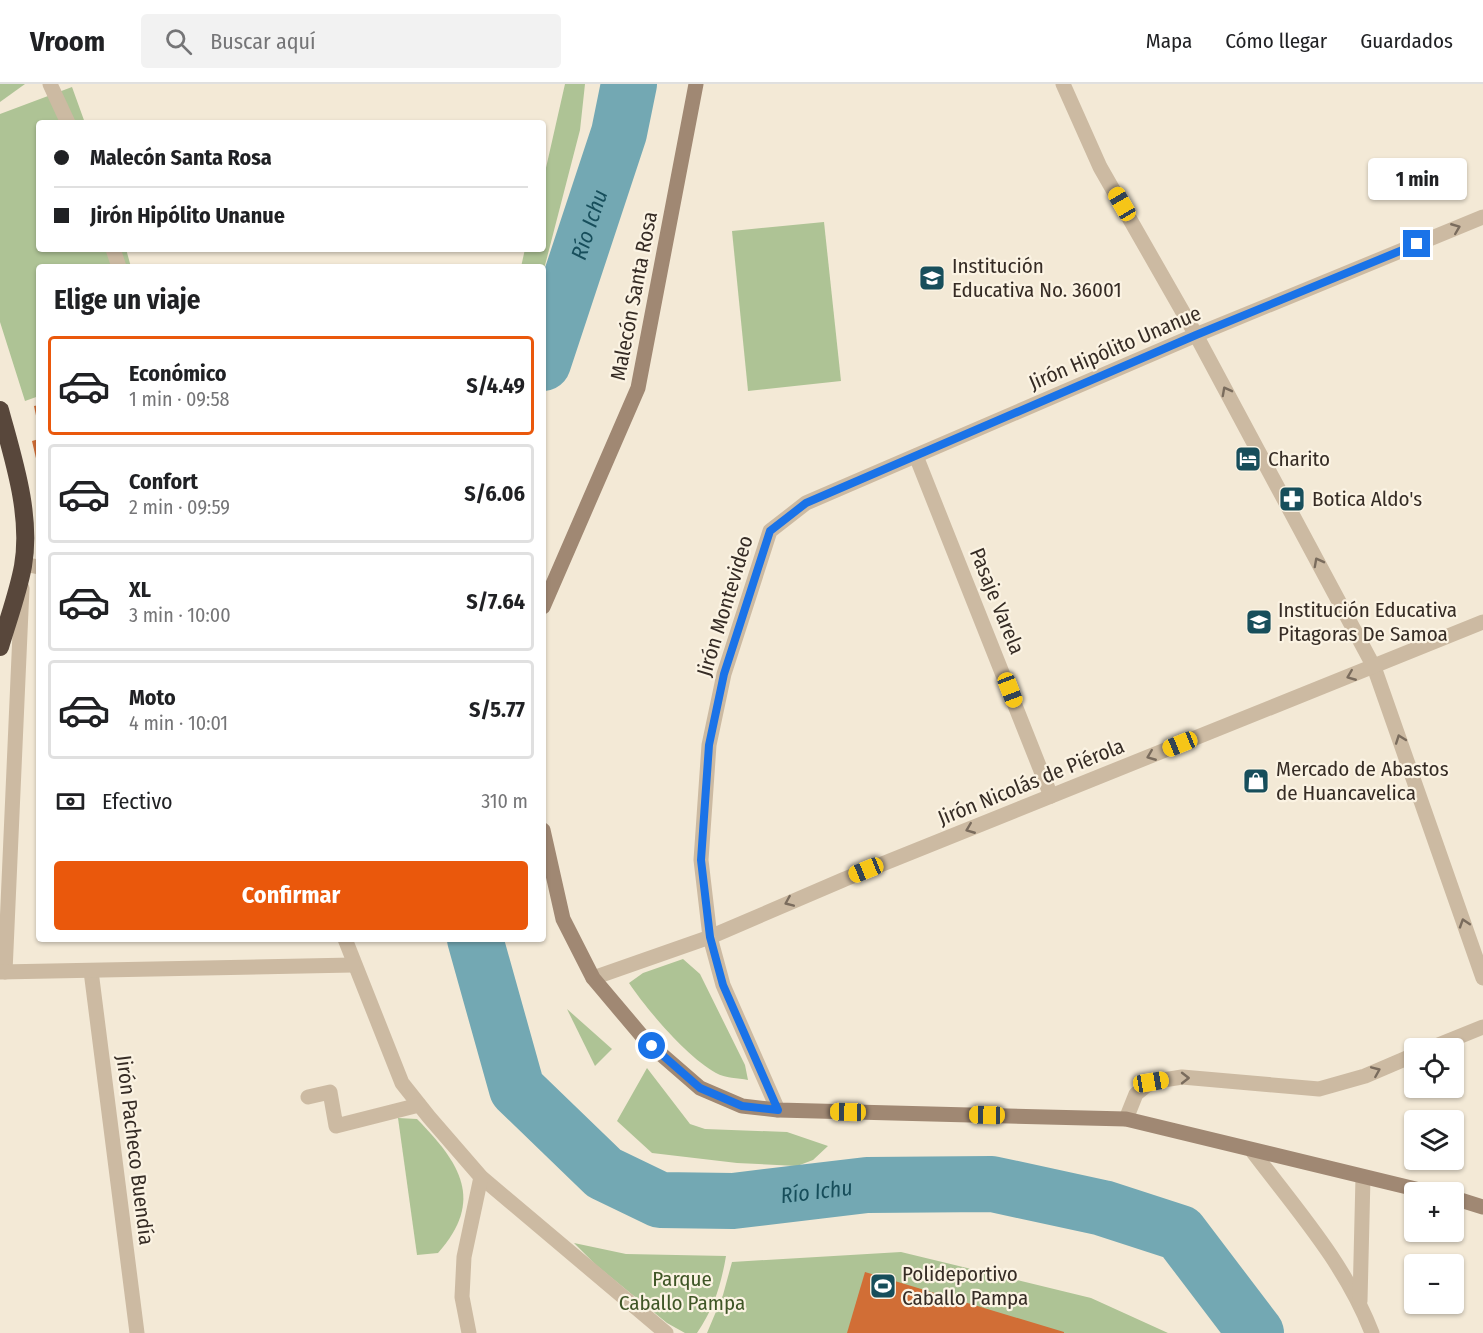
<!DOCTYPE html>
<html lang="es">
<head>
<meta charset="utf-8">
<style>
	:root { --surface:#fff; --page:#f2f2f2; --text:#202124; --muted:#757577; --line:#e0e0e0; --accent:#ea580c }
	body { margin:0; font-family:"Fira Sans Condensed",sans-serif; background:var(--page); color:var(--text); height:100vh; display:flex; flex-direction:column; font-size:22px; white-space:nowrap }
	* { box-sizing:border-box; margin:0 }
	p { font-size:20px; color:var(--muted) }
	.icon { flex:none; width:33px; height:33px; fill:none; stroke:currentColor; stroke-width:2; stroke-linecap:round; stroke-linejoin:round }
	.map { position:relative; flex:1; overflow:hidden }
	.details { position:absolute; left:36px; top:180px; width:510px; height:678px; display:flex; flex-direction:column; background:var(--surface); border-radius:6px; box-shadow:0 2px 4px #0004 }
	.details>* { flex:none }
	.top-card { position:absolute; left:36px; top:36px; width:510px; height:132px; border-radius:6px; box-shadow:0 2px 4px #0004; display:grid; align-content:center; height:132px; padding:0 18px; background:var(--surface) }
	.fabs { position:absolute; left:1404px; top:954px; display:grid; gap:12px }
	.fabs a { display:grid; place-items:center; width:60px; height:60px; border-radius:6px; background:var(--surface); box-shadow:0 2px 4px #0004; font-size:30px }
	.end { position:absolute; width:27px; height:27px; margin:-14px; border:8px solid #1a73e8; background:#fff; box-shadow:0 0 0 3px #fff }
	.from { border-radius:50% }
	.bubble { position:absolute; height:42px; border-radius:6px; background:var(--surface); box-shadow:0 2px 4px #0004; font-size:20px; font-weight:700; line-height:42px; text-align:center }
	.car { position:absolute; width:18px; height:36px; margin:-18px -9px; border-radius:8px; box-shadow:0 0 4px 2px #0007; background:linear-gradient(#f5c518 24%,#345 0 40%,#f5c518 0 76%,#345 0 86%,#f5c518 0) }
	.top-card b { display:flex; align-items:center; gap:21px; height:57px; font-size:22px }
	.top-card b+b { border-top:2px solid var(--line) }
	.top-card i { width:15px; height:15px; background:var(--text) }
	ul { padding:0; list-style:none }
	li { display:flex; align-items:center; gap:18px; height:99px; margin:0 12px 9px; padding:0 6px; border:3px solid var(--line); border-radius:6px }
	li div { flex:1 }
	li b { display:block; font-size:22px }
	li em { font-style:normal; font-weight:700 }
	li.on { border-color:var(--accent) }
	li>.icon { width:54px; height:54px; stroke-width:1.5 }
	h2 { padding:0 18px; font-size:27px; line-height:72px }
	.pay { display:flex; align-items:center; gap:15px; height:66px; padding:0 18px; font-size:22px }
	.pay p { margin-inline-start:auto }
	.cta { display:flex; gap:12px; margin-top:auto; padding:12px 18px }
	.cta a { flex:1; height:69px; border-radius:6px; background:var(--accent); color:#fff; font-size:24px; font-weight:700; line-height:69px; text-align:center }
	header { display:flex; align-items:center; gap:36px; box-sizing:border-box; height:84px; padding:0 30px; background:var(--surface); border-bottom:2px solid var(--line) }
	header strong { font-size:28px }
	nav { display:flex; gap:33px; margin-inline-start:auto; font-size:21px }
	.search { width:420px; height:54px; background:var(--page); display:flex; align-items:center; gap:15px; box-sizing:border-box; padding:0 21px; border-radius:6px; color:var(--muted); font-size:22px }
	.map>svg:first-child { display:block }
</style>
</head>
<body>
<header>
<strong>Vroom</strong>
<div class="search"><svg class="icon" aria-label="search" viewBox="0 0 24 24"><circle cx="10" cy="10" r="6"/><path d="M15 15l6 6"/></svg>Buscar aquí</div>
<nav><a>Mapa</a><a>Cómo llegar</a><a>Guardados</a></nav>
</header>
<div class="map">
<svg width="1483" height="1249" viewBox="0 0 1483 1249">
	<rect width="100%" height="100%" fill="#f3e9d6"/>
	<g fill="#aec395">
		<path d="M0,0H25L0,18Z"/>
		<path d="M565,0H585L580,46L543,189V183H521L525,165H543V97Z"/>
		<path d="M72,3L85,39H39V165H126L131,183H39V312L25,317L0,238V30Z"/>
		<path d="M824,138L841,297L748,307L732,147Z"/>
		<path d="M683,875L700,890L745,981L748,996C738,994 725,994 716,989C686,972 648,927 629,899L643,889Z"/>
		<path d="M567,925L612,965L595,982Z"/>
		<path d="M647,984L690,1040L705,1045L787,1048L828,1062L813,1076L797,1082L737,1079L652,1069L617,1037Z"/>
		<path d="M398,1034L417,1035C460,1079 485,1116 438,1169L417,1171Z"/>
		<path d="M574,1159L626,1170L726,1172C721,1201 714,1224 697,1249H685L667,1239L596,1181Z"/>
		<path d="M901,1168L1091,1214L1168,1249H707L723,1211L732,1178Z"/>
	</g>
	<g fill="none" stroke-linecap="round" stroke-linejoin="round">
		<g stroke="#73a8b3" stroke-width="56">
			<path id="s1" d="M543,279L619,49L629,0"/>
			<path id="s2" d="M475,855L517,1005L604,1089L660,1116L733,1117L867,1101L992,1100L1103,1124L1180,1149L1256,1249"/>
		</g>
	</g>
	<g fill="#d16e36">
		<path d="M39,321V340L38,341L34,322Z"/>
		<path d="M39,355V383H38L32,357Z"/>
		<path d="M865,1188L1064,1248V1249H847Z"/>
	</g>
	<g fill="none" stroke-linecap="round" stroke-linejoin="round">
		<path stroke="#ccbaa2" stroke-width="15" d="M5,888L22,504"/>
		<g stroke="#ccbaa2" stroke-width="15">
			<path d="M50,0L68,39"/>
			<path d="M1063,0L1100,83L1196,251L1374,583L1483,894"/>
			<path d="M113,165L119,183"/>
			<path d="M916,372L1051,712"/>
			<path d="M23,480L39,483"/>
			<path d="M345,855L402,999L429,1033L481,1093L666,1249"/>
			<path d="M91,887L137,1249"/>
			<path d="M0,888L353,881"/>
			<path d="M593,894L710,853L845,795L1483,538"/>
			<path d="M1431,964L1483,943"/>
			<path d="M308,1013L330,1008L336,1042L419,1021"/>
			<path d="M778,1026L723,901L710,853L701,776L709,661L724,590L770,447L806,419L1196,251L1483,133"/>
			<path d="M1126,1035L1136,1010L1151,998L1182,993L1319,1005L1365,992L1414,971"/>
			<path d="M1253,1068C1297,1126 1346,1181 1372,1249"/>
			<path d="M1360,1217L1363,1093"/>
			<path d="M469,1249L462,1213L464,1173L481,1093"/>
		</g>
		<g stroke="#a08873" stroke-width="15">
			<path d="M543,523L638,304L696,0"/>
			<path d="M543,746L563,835L593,894L647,958L700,1004L742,1022L778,1026L1126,1035L1428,1108"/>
			<path d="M1454,1114L1483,1123"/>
		</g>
		<path stroke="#58473b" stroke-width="18" d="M0,326C13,374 32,431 23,482C18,509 8,536 0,563"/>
	</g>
	<defs><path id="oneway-chevron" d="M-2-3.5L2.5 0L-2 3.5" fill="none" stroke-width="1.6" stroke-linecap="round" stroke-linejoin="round" transform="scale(1.5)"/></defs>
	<g stroke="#7a6c5d">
		<use href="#oneway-chevron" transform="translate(1456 144) rotate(-22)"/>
		<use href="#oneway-chevron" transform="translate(1226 307) rotate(-118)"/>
		<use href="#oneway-chevron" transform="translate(1318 478) rotate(-118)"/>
		<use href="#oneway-chevron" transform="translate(1351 592) rotate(158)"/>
		<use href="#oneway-chevron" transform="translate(1400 655) rotate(-110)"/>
		<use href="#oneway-chevron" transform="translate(1151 672) rotate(158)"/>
		<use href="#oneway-chevron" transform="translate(970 745) rotate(158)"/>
		<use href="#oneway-chevron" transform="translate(789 818) rotate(157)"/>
		<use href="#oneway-chevron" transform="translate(1464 839) rotate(-108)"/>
		<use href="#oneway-chevron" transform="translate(1376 987) rotate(-23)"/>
		<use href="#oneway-chevron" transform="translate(1185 994)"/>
	</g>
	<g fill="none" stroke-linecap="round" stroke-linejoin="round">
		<path stroke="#1a73e8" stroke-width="8" d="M652,962L700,1004L742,1022L778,1026L723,901L710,853L701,776L709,661L724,590L770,447L806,419L1196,251L1417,160"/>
	</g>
	<defs>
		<symbol id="school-square" viewBox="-11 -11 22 22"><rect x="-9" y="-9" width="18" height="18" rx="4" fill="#174e5b" stroke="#fbf3e3"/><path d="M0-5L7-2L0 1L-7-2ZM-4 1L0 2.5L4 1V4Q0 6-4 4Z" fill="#fff"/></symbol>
		<symbol id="hotel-square" viewBox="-11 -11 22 22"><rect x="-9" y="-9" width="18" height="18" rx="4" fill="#174e5b" stroke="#fbf3e3"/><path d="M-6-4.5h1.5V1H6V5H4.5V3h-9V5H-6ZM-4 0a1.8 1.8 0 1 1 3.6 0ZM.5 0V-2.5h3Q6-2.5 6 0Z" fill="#fff"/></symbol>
		<symbol id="pharmacy-square" viewBox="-11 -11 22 22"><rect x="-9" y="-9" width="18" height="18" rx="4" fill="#174e5b" stroke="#fbf3e3"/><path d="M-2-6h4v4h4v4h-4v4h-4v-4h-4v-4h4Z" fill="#fff"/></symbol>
		<symbol id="shop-square" viewBox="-11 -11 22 22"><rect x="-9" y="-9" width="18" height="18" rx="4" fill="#174e5b" stroke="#fbf3e3"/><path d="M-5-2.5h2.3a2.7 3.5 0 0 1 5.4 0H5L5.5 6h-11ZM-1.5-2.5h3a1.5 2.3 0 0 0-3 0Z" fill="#fff"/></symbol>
		<symbol id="stadium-square" viewBox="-11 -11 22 22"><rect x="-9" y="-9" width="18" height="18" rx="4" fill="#174e5b" stroke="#fbf3e3"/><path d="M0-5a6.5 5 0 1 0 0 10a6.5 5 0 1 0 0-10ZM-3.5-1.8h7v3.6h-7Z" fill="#fff"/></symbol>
	</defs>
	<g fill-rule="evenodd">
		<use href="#school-square" x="917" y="179" width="30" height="30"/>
		<use href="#hotel-square" x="1233" y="360" width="30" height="30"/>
		<use href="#pharmacy-square" x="1277" y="400" width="30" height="30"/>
		<use href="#school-square" x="1244" y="523" width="30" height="30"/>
		<use href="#shop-square" x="1241" y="682" width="30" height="30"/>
		<use href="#stadium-square" x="868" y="1187" width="30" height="30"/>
	</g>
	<g text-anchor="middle" stroke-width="4.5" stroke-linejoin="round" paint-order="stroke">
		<g font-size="21" fill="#362c25" stroke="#fbf3e3" text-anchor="start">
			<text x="952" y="189">Institución<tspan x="952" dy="24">Educativa No. 36001</tspan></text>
			<text x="1268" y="382">Charito</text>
			<text x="1312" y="422">Botica Aldo's</text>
			<text x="1278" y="533">Institución Educativa<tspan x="1278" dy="24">Pitagoras De Samoa</tspan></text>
			<text x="1276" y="692">Mercado de Abastos<tspan x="1276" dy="24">de Huancavelica</tspan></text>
			<text x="902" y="1197">Polideportivo<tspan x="902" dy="24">Caballo Pampa</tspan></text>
		</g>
		<g font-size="21" fill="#362c25" stroke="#fbf3e3">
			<text transform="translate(634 212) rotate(-79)" y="7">Malecón Santa Rosa</text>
			<text transform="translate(1115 264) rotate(-23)" y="7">Jirón Hipólito Unanue</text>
			<text transform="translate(997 517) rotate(68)" y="7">Pasaje Varela</text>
			<text transform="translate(725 522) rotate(-73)" y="7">Jirón Montevideo</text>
			<text transform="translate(1031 698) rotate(-22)" y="7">Jirón Nicolás de Piérola</text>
			<text transform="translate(135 1066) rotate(83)" y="7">Jirón Pacheco Buendía</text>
		</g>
		<g font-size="21" fill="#3f5626" stroke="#fbf3e3">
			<text x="682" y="1202">Parque<tspan x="682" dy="24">Caballo Pampa</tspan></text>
		</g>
		<g font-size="22" font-style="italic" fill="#174e5b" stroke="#fbf3e3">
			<text dy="8" stroke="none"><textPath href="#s1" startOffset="146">Río Ichu</textPath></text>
			<text dy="8" stroke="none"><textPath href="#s2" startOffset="496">Río Ichu</textPath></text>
		</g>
	</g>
</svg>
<div class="fabs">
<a><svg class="icon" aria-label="locate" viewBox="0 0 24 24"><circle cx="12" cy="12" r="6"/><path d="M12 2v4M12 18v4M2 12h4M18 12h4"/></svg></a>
<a><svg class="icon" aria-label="layers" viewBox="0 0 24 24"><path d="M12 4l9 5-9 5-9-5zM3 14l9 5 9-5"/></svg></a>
<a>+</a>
<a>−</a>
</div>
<i class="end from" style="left:652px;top:962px"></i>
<i class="end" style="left:1417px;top:160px"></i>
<div class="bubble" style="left:1368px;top:74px;width:99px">1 min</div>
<i class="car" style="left:1122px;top:120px;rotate:330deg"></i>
<i class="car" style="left:1010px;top:606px;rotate:159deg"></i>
<i class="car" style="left:1180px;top:660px;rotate:248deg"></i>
<i class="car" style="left:866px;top:786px;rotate:248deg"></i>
<i class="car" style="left:1151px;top:998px;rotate:81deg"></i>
<i class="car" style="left:848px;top:1028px;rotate:271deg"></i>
<i class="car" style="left:987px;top:1031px;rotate:271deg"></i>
<div class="top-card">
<b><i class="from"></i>Malecón Santa Rosa</b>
<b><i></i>Jirón Hipólito Unanue</b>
</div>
<section class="details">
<h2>Elige un viaje</h2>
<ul>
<li class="on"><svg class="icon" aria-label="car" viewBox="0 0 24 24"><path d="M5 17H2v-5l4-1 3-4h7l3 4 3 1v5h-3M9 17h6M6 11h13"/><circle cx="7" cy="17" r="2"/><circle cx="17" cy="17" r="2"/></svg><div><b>Económico</b><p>1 min · 09:58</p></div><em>S/4.49</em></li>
<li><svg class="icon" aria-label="car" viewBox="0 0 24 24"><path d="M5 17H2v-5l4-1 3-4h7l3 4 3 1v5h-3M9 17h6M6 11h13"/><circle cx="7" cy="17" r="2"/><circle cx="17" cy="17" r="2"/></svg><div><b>Confort</b><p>2 min · 09:59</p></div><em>S/6.06</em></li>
<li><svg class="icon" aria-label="car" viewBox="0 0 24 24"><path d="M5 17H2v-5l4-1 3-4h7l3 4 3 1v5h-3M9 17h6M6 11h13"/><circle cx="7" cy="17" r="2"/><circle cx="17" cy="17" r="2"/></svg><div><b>XL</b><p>3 min · 10:00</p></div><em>S/7.64</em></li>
<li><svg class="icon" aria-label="car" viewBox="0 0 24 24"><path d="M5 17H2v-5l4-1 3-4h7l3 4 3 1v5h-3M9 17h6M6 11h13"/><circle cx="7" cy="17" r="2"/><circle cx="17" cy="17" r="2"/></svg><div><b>Moto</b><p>4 min · 10:01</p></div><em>S/5.77</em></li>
</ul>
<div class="pay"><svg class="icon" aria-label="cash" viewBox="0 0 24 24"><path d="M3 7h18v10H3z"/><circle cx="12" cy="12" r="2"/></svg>Efectivo<p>310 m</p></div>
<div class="cta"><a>Confirmar</a></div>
</section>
</div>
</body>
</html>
